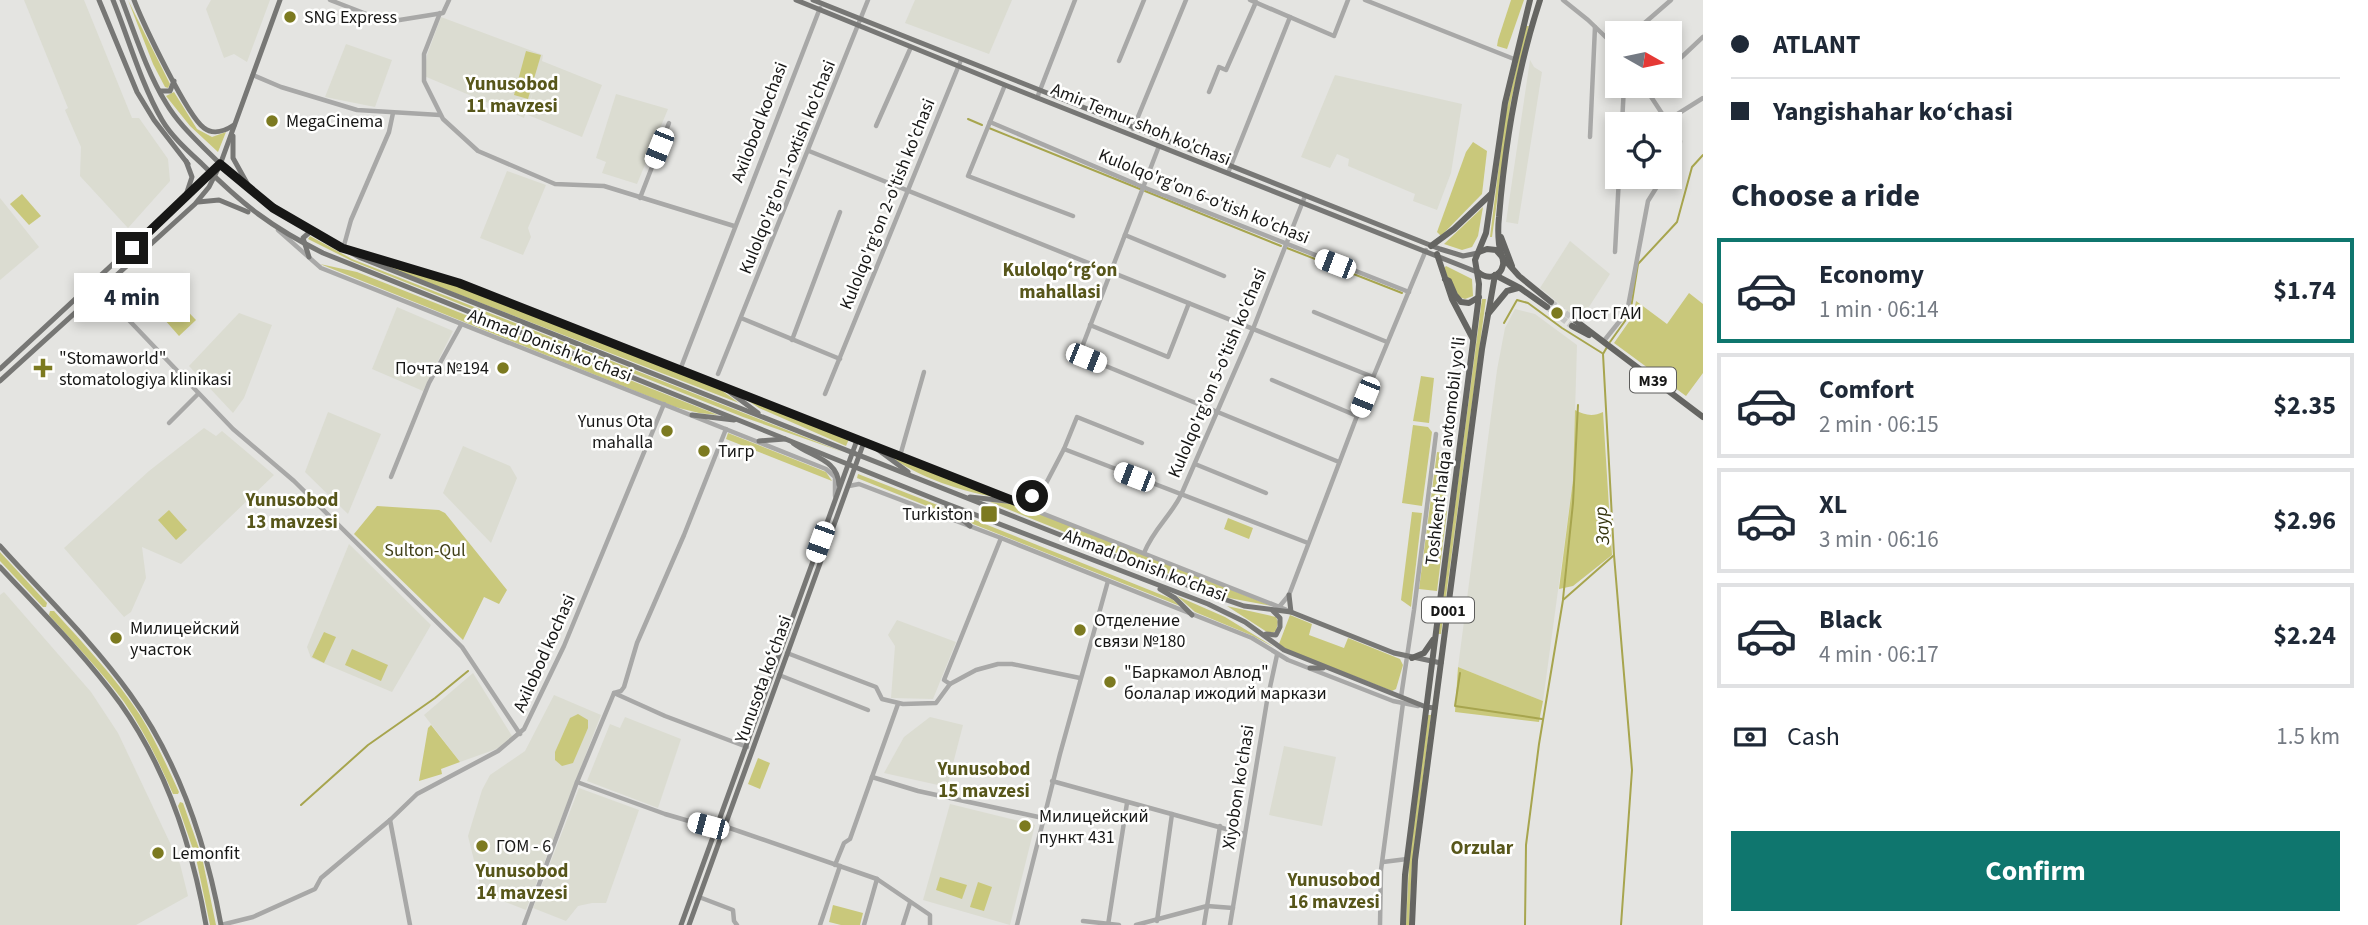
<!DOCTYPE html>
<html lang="en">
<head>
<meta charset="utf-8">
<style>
	:root { --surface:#fff; --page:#f2f2f3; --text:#1f2937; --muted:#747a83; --line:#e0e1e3; --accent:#0f766e }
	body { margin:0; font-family:"Source Sans 3",sans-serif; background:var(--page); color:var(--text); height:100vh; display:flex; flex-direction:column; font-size:26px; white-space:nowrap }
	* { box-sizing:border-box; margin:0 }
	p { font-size:23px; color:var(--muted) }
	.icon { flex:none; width:38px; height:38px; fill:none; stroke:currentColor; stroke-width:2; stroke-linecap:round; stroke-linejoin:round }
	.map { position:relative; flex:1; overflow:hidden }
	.drawer { display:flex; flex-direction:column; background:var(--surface); width:665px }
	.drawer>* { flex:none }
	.hud { display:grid; align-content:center; height:154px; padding:0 28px; background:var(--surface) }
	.needle { width:46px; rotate:99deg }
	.fabs { position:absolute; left:1605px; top:21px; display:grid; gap:14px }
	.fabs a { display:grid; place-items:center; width:77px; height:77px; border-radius:0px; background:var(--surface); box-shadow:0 4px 10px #0003; font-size:35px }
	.end { position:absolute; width:32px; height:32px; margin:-16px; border:9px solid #171716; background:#fff; box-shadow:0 0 0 4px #fff }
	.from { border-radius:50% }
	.bubble { position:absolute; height:49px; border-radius:0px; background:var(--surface); box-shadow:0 4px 10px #0003; font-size:23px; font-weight:700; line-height:49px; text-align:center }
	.car { position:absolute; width:21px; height:42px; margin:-21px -10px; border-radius:9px; box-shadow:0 0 5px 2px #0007; background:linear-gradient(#fff 24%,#345 0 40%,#fff 0 76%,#345 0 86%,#fff 0) }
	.hud b { display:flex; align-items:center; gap:24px; height:66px; font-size:26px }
	.hud b+b { border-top:2px solid var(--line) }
	.hud i { width:18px; height:18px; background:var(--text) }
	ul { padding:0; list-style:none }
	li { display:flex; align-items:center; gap:21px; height:105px; margin:0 14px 10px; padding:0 14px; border:4px solid var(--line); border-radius:0px }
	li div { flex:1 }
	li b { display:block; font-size:26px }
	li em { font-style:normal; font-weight:700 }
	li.current { border-color:var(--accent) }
	li>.icon { width:63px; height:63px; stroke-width:1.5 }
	h2 { padding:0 28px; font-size:32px; line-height:84px }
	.pay { display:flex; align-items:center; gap:18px; height:77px; padding:0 28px; font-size:26px }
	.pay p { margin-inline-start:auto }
	.primary-button { display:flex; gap:14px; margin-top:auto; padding:14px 28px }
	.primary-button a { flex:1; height:80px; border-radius:0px; background:var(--accent); color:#fff; font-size:28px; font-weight:700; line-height:80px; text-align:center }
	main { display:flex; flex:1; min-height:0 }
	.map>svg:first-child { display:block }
</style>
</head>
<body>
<main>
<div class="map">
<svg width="1703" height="925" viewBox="0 0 1703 925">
	<rect width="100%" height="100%" fill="#e4e4e1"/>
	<g fill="#dbdcd1">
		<path d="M24,0H84L132,118H139L168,159L170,181L128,228L80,176L81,147L65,110L68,108Z"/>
		<path d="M211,0H270L247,62L234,54L224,58L206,9Z"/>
		<path d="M915,0H1012L989,54L905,23Z"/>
		<path d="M441,17L543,55L542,61L602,85L582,137L528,115L532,94L524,118L424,76L427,55Z"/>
		<path d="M346,44L392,60L375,107L325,97Z"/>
		<path d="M1530,60L1534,67L1542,72L1518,224L1506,222Z"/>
		<path d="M1335,75L1462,104L1451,173L1437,210L1413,201L1415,194L1348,166L1349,159L1337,154L1330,168L1301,157Z"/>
		<path d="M616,94L668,109L637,184L602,173L606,162L596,158Z"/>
		<path d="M507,171L546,185L528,228L531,237L523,255L480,238Z"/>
		<path d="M0,198L39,247L0,280Z"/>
		<path d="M1570,241L1610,274L1580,321L1540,288Z"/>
		<path d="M397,307L453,331L423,391L372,369Z"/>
		<path d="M1515,309L1535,314L1577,345L1573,480L1543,701L1458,667L1497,370L1505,328Z"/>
		<path d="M239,313L272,325L244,398L233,413L189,366Z"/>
		<path d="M328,412L381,434L348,514L305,472Z"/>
		<path d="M204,428L216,436L222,431L274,475L181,564L142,547L146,578L131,612L124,617L64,548L149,471Z"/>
		<path d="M463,446L510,466L517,478L491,543L443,493Z"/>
		<path d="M349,544L431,625L392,692L311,658L307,647Z"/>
		<path d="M4,592L91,692L118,733L180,864L188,896L136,925H0V595Z"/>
		<path d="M897,620L956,642L933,699L891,698L895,646L888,635Z"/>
		<path d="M473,673L512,736L502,747L460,762L424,715Z"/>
		<path d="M554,695L601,715L526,910L482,893L468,836L482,790L490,775L525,751Z"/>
		<path d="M625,717L681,739L658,808L587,781L610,724L620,728Z"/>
		<path d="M930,717L963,725L947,787L884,773L904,737Z"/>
		<path d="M1284,746L1336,757L1322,826L1269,815Z"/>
		<path d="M579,788L639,810L606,903H592L578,906L566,921L533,908Z"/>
		<path d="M950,804L1035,825L1010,925L923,900Z"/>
	</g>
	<g fill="#c9c87b">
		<path d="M128,0L170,84L168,88L165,87L153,64Z"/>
		<path d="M1511,0H1524L1507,49L1497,46L1498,40Z"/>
		<path d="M1526,26H1529L1511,101L1492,237H1490L1505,116Z"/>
		<path d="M526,51L541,55L528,99L514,95Z"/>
		<path d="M174,92L197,129L212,137L226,132L218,152L190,126L166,96Z"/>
		<path d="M1473,142L1487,151L1482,194L1441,236L1437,232L1466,152Z"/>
		<path d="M22,194L41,216L29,225L10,204Z"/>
		<path d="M1483,207L1478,236L1472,247L1462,250L1444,244Z"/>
		<path d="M310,236L352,259L843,452L743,417L352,261L308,239Z"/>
		<path d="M373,261L468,289L717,387L739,403Z"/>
		<path d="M320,264L357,272L718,415L699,413L675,407Z"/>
		<path d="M1446,266L1472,279L1473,296L1465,299L1459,297C1454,286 1447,278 1444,268Z"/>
		<path d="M1689,293L1703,304V373L1686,396L1614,343L1633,316L1636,301L1667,324Z"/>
		<path d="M173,296L196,320L179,336L157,311Z"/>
		<path d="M1482,299H1486L1441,634H1438Z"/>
		<path d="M1421,376L1434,378L1429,423L1413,421Z"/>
		<path d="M741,396L849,439L846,446L759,408Z"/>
		<path d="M1575,410C1584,415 1593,417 1603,412L1612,555L1573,586L1559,589L1573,480Z"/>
		<path d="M1413,425L1428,427L1432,432L1422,506L1402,503Z"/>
		<path d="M728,433L826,472L832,481L731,441L726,439Z"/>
		<path d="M1437,452L1451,454L1444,510L1447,511L1437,591L1419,589Z"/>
		<path d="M889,455L1000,498C966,493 916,477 889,455Z"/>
		<path d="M858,474L940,506L947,514L857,478Z"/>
		<path d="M990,502L1015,504L1272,606L1229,598Z"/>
		<path d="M377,506L439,510L445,513L507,590L499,604L484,597L463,640L354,534Z"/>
		<path d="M169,510L187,530L176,540L158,520Z"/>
		<path d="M1412,512L1422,513L1411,607L1401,600Z"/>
		<path d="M960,514L1172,599L1180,606L973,524Z"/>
		<path d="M1228,518L1253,528L1249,539L1224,529Z"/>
		<path d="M0,552L47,603L46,607H43L0,561Z"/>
		<path d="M1177,596L1225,617L1274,647L1253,636L1195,612Z"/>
		<path d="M1227,606L1276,617L1278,622L1276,631L1270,634Z"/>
		<path d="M50,611H54C84,644 115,677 140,715C155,739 167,766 179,792L178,794H173C159,762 144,731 124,702C101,671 74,643 49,615Z"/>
		<path d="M1290,615L1312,624L1309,635L1344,648L1348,638L1400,659L1403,665L1396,689L1392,691L1288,650L1279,644Z"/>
		<path d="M324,632L336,637L324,663L312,657Z"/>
		<path d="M352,649L388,665L381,681L345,665Z"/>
		<path d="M1458,667L1543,701L1539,722L1455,712Z"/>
		<path d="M578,714L588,720V728L573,763L562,766L555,760V752L570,718Z"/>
		<path d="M1428,715H1431L1412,864L1409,925H1406L1409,863Z"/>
		<path d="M431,725L460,762L441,769L442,774L419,781L428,728Z"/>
		<path d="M758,758L770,763L760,789L748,784Z"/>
		<path d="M180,802L183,803L202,857L216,925H210L196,858L178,806Z"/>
		<path d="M940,877L967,885L962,899L936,890Z"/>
		<path d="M978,882L992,887L984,911L970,907Z"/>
		<path d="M833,905L863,913L860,925H841L829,922Z"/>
	</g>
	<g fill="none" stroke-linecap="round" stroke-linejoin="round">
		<g stroke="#a7a54e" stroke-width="2">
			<path d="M968,119L982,125"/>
			<path d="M989,128L1140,189"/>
			<path d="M1145,191L1281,246"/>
			<path d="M1287,248L1402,293"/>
			<path d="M1504,323L1517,300L1528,303L1562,328L1602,353"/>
			<path d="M1610,342L1630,314L1638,264L1677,222L1692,167L1703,155"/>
			<path d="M1607,347L1603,354L1614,555L1632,770L1621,925"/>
			<path d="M1563,599L1573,503L1578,405"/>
			<path d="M1460,673L1455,706L1542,719"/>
			<path d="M301,805L368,745L435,698L468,671"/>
			<path d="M1525,925L1526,845L1539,744L1563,600L1613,556"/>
		</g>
		<g stroke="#c5c5c3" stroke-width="6" stroke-dasharray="6 3" stroke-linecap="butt">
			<path d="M1551,302L1576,321"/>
			<path d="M1547,307L1572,326"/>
		</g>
		<g stroke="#a8a8a7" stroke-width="4.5">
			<path d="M330,0L387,22L443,13L449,0"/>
			<path d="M1250,0L1334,36L1348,0"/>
			<path d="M1365,0L1514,59"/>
			<path d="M1563,0L1588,20L1617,48"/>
			<path d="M440,13L424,54V81L443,119L478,151L555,184L604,186L734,226"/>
			<path d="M1633,33L1671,0"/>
			<path d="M1119,61L1144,0"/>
			<path d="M1670,68L1703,37"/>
			<path d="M253,75L281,87L357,110L440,115"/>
			<path d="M1005,85L968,176L1073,216"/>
			<path d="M1644,86L1680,141L1679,152L1670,167"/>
			<path d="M1209,92L1219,67L1226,70L1256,2"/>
			<path d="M1037,98L1075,0"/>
			<path d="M1668,120L1703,98"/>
			<path d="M990,122L1143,187L1409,292"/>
			<path d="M1622,124L1624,86"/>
			<path d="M876,126L911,47"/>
			<path d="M1133,129L1186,0"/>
			<path d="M1590,137L1595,27"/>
			<path d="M1159,146L1079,355L1339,462"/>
			<path d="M809,151L1373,377"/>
			<path d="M1228,173L1290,17"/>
			<path d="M640,198L669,123"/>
			<path d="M278,230L321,268L826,469L835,477V496"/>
			<path d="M1125,235L1224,276"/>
			<path d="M343,249L351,220L389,132L393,113"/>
			<path d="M1615,252L1619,177"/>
			<path d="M355,253L459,283L1287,610"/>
			<path d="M100,290L233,429L294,481L462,647L520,734"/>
			<path d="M1314,312L1387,342"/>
			<path d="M741,318L840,359"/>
			<path d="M1090,325L1168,357L1189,303"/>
			<path d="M792,340L840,212"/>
			<path d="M1603,342L1627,312L1648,201L1663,177"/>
			<path d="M680,370L820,8"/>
			<path d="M718,374L868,0"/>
			<path d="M1272,380L1357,416"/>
			<path d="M825,394L961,60"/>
			<path d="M169,423L198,394"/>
			<path d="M1064,449L1308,543"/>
			<path d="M900,456L924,372"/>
			<path d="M1195,464L1266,493"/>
			<path d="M391,477L429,383L461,325"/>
			<path d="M849,486L859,484L1001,538L1252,638L1288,660L1393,701L1418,706"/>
			<path d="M1027,506L1032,496L1040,495L1064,449L1077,417L1142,443"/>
			<path d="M1144,553C1154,528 1170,517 1181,495L1253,329L1305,196"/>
			<path d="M1279,607L1289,595L1357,416L1426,250"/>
			<path d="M787,653L876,687L882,699L903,704L936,703L950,684L976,670L998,664H1012L1080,678"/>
			<path d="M779,675L868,710"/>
			<path d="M950,684L944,680L1001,538"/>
			<path d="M614,693L665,716L747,747"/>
			<path d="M1401,697L1414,610L1436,434"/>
			<path d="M898,704L872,777L918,791L1043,818"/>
			<path d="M1052,781L1244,834"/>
			<path d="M577,782L665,814L723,831"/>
			<path d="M390,820L410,925"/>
			<path d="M718,824L877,879L930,915V925"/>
			<path d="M1383,862L1407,859"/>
			<path d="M835,865L844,843L850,839L872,777"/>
			<path d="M699,897L733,910L734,921L737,925"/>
			<path d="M1083,921L1119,925"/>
			<path d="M1157,921L1172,814"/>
			<path d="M221,925L253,917L315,889L321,878L390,820L417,794L498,751L524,729L564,646L664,404"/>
			<path d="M524,925L577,782L614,693L621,691L624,687L637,643L684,535L726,429"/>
			<path d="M820,925L840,866"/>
			<path d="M864,925L877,879"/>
			<path d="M903,925L910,903"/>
			<path d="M1017,925L1060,754L1108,581"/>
			<path d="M1108,925L1127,803"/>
			<path d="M1136,925L1207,906L1233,908"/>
			<path d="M1204,925L1220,826"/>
			<path d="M1230,925L1267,701L1277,655"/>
			<path d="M1380,925L1381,870L1403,703"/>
		</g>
		<g stroke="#777775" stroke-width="5">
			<path d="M99,0L137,92L154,120L188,164"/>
			<path d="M113,0C128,37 142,86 162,120C172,137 188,151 202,164C243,205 271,227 323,253L942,502L1208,604L1245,622L1284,650L1426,707L1435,708"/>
			<path d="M122,0C135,34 147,72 166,103C176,120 190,134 204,148C250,195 303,228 361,258L1212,595L1244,606L1291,612L1394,653L1441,663"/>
			<path d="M134,0C143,23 187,116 204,128C213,135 225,131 234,125"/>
			<path d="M796,0L1005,85L1477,272"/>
			<path d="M813,0L1440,249L1463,256L1478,253"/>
			<path d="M160,91H170L174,81"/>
			<path d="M233,136V158L248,185"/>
			<path d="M186,161L192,177L186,195"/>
			<path d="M198,202L219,200L248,212"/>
			<path d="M309,257L303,238L311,231"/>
			<path d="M0,369L213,171"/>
			<path d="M0,381L195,204L209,187L220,165L280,0"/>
			<path d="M723,387L758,413"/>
			<path d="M692,415L734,420"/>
			<path d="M759,441L785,439"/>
			<path d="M793,443C811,457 838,459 839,485"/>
			<path d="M873,446L908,472"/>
			<path d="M970,497L1015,502"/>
			<path d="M947,506L970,526"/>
			<path d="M0,546C44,595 92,641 130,694C179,762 206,843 221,925"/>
			<path d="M0,567C41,611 84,654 120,703C167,769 192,846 206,925"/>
			<path d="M1160,589L1175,598L1192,615"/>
			<path d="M1289,595L1291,612"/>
			<path d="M1266,634L1276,635L1280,627V618L1273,611"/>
			<path d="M1310,668H1323"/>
			<path d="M681,925L857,440"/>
			<path d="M689,925L864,442"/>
		</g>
		<g stroke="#656562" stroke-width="6">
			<path d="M1501,237L1512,266"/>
			<path d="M1431,246L1454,229L1491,194"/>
			<path d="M1479,252L1487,249L1496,250L1519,276L1551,302"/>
			<path d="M1437,254L1452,299L1473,339"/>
			<path d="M1478,272C1486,279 1500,279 1503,265C1504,259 1500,251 1499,244C1498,235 1498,226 1499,217C1505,144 1517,70 1540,0"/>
			<path d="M1495,275L1520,288L1547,307"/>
			<path d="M1445,279L1449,281L1455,295L1461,302L1469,303L1479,297"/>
			<path d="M1488,314L1507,291L1518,288"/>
			<path d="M1576,321L1703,417"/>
			<path d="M1572,326L1589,335"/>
			<path d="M1412,658L1424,653L1433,640"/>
			<path d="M1403,925L1405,875L1478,303L1479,284L1475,260L1486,233L1505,103L1530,0"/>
			<path d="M1412,925L1415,860L1482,349L1495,275"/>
		</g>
	</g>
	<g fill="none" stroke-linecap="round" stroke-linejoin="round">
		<path stroke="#171716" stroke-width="9" d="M132,248L220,164L273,208L342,248L459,283L1027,506L1032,496"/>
	</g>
	<g fill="#7c7a20" stroke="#fffffe" stroke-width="2.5">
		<circle cx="290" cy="17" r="7"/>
		<circle cx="272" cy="121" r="7"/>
		<circle cx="1557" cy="313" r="7"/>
		<path d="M39.5 357.5h7v7h7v7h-7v7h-7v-7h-7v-7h7z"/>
		<circle cx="503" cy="368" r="7"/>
		<circle cx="667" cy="431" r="7"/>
		<circle cx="704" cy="451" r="7"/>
		<rect x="980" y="505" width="18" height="18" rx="3.5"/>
		<circle cx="1080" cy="630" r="7"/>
		<circle cx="116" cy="638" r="7"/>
		<circle cx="1110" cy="682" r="7"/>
		<circle cx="1025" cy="826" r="7"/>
		<circle cx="482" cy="846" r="7"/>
		<circle cx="158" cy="853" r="7"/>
	</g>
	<g text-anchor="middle" stroke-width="5" stroke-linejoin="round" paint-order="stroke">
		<g fill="#fffffe" stroke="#5d5d5c" stroke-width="2">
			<rect x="1630" y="367.5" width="46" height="25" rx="5"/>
			<rect x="1422" y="597.5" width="52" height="25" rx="5"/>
		</g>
		<g font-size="16" font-weight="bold" fill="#171716">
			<text x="1653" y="386">M39</text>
			<text x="1448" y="616">D001</text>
		</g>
		<g font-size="18" fill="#171716" stroke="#fffffe" text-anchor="start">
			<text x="304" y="23">SNG Express</text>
			<text x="286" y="127">MegaCinema</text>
			<text x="1571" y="319">Пост ГАИ</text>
			<text x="59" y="364">"Stomaworld"<tspan x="59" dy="21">stomatologiya klinikasi</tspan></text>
			<text x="489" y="374" text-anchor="end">Почта №194</text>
			<text x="653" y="427" text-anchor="end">Yunus Ota<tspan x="653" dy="21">mahalla</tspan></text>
			<text x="718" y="457">Тигр</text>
			<text x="973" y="520" text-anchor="end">Turkiston</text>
			<text x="1094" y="626">Отделение<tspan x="1094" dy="21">связи №180</tspan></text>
			<text x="130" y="634">Милицейский<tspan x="130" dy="21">участок</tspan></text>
			<text x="1124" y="678">"Баркамол Авлод"<tspan x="1124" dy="21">болалар ижодий маркази</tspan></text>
			<text x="1039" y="822">Милицейский<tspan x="1039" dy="21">пункт 431</tspan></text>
			<text x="496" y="852">ГОМ - 6</text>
			<text x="172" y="859">Lemonfit</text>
		</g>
		<g font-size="18" fill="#171716" stroke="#fffffe">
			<text transform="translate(759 122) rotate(-69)" y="6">Axilobod kochasi</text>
			<text transform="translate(1141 124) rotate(22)" y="6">Amir Temur shoh ko'chasi</text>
			<text transform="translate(787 167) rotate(-68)" y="6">Kulolqo'rg'on 1-oxtish ko'chasi</text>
			<text transform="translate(1204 196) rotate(22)" y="6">Kulolqo'rg'on 6-o'tish ko'chasi</text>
			<text transform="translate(887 204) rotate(-68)" y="6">Kulolqo'rg'on 2-o'tish ko'chasi</text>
			<text transform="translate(550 345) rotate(21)" y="6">Ahmad Donish ko'chasi</text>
			<text transform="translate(1217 373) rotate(-67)" y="6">Kulolqo'rg'on 5-o'tish ko'chasi</text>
			<text transform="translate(1445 451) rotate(-83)" y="6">Toshkent halqa avtomobil yo'li</text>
			<text transform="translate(1145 565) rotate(21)" y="6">Ahmad Donish ko'chasi</text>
			<text transform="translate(544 653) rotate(-66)" y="6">Axilobod kochasi</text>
			<text transform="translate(763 679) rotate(-70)" y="6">Yunusota koʻchasi</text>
			<text transform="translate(1238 787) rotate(-81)" y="6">Xiyobon ko'chasi</text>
		</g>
		<g font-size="18" fill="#403f19" stroke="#fffffe">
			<text x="425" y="556">Sulton-Qul</text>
		</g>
		<g font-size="19" font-weight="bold" fill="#57561a" stroke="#fffffe">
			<text x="512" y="90">Yunusobod<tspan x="512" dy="22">11 mavzesi</tspan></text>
			<text x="1060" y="276">Kulolqoʻrgʻon<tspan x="1060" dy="22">mahallasi</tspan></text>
			<text x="292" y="506">Yunusobod<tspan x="292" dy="22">13 mavzesi</tspan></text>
			<text x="984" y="775">Yunusobod<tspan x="984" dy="22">15 mavzesi</tspan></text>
			<text x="1482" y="854">Orzular</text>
			<text x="522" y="877">Yunusobod<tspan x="522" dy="22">14 mavzesi</tspan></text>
			<text x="1334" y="886">Yunusobod<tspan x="1334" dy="22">16 mavzesi</tspan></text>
		</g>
		<g font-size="19" font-style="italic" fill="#34330d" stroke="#fffffe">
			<text transform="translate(1601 526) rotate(-94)" y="7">Заур</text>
		</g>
	</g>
</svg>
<div class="fabs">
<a><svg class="needle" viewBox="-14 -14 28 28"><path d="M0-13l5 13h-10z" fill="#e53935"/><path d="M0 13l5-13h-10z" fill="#747a83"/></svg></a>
<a><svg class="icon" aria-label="locate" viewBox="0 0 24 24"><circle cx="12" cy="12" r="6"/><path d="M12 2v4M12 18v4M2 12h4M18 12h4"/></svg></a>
</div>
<i class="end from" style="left:1032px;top:496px"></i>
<i class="end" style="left:132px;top:248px"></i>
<div class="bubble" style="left:74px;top:273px;width:116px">4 min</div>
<i class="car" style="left:659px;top:148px;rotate:202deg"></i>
<i class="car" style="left:1335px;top:264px;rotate:291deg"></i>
<i class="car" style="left:1086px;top:358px;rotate:112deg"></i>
<i class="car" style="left:1365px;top:397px;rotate:202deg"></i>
<i class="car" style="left:1134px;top:477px;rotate:291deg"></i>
<i class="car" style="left:820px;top:542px;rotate:200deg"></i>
<i class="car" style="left:708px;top:826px;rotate:285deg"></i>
</div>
<section class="drawer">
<div class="hud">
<b><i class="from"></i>ATLANT</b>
<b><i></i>Yangishahar ko‘chasi</b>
</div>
<h2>Choose a ride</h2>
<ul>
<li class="current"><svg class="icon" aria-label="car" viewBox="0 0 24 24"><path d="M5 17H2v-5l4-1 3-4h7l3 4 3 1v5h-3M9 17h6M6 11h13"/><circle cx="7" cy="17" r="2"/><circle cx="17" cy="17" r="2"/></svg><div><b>Economy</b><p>1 min · 06:14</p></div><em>$1.74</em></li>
<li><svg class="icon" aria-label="car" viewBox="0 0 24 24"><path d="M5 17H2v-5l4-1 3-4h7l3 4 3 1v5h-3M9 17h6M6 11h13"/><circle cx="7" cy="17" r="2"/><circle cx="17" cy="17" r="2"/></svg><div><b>Comfort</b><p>2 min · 06:15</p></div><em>$2.35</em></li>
<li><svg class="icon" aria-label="car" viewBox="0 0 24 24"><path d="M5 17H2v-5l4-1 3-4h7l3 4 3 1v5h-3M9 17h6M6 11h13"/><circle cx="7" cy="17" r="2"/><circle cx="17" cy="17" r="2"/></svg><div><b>XL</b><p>3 min · 06:16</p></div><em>$2.96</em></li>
<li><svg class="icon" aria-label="car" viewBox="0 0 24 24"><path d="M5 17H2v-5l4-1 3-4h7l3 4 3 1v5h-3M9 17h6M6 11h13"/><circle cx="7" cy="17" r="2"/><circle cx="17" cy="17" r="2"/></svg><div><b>Black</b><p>4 min · 06:17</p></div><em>$2.24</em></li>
</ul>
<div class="pay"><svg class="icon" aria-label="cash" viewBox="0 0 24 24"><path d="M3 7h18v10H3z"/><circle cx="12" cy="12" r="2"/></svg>Cash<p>1.5 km</p></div>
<div class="primary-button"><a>Confirm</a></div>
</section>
</main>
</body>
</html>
